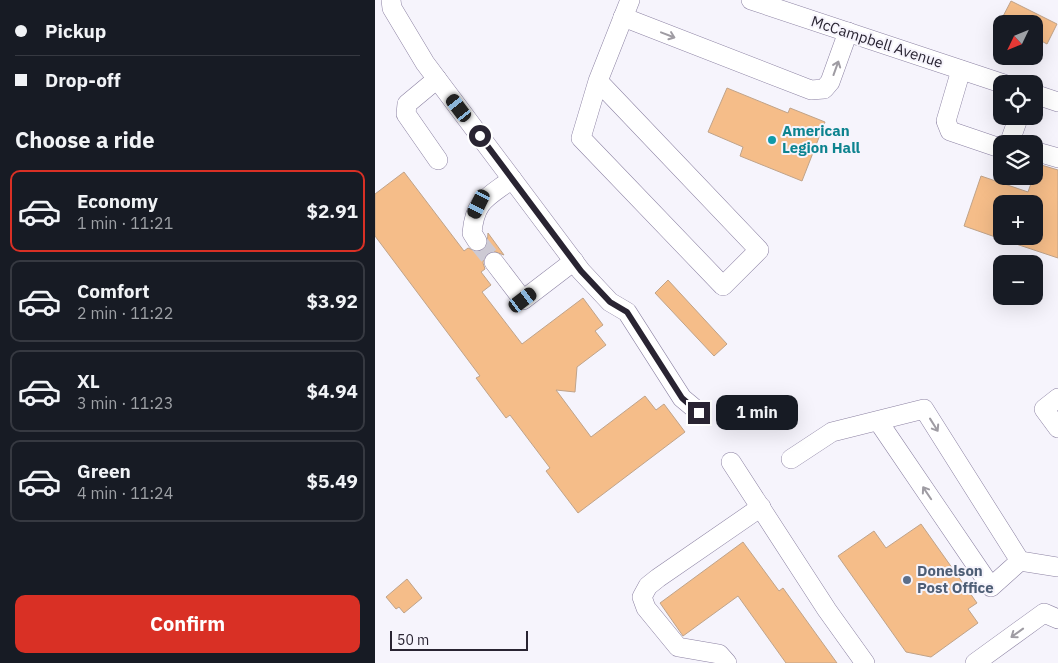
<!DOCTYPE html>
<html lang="en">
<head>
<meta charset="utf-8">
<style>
	:root { --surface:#171b24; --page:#242831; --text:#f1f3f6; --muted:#9ea1a6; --line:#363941; --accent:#d93025 }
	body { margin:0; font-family:"IBM Plex Sans",sans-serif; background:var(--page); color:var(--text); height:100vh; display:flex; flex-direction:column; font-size:19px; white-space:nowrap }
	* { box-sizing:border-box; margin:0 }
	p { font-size:16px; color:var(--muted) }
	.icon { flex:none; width:28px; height:28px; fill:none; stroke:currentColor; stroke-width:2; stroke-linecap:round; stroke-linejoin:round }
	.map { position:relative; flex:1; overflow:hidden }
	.sheet { display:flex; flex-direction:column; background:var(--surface); width:375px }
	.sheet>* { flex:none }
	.banner { display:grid; align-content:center; height:110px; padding:0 15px; background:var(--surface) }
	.needle { width:32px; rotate:227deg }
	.tools { position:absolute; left:618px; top:15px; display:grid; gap:10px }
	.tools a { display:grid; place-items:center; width:50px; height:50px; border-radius:10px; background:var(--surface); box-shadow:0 5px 20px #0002; font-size:25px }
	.scale { position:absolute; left:15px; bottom:12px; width:138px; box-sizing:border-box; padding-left:5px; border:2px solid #292432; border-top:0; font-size:14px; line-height:18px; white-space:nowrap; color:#292432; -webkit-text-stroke:4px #f6f4fc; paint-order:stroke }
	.end { position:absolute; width:22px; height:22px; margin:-11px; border:6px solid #292432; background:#fff; box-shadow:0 0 0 2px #fff }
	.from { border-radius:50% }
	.bubble { position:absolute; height:35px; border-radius:10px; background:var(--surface); box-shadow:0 5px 20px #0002; font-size:16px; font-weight:800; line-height:35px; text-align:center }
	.car { position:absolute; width:15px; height:30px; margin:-15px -8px; border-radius:6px; box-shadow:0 0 4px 1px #0007; background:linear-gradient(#222 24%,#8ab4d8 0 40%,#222 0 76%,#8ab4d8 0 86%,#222 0) }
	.banner b { display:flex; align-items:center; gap:18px; height:48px; font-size:19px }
	.banner b+b { border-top:1px solid var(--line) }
	.banner i { width:12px; height:12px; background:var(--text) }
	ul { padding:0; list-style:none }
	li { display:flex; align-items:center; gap:15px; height:82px; margin:0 10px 8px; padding:0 5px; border:2px solid var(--line); border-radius:10px }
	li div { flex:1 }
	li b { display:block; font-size:19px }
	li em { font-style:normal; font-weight:800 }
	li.selected { border-color:var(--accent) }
	li>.icon { width:45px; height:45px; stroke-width:1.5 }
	h2 { padding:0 15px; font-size:22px; line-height:60px }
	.primary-button { display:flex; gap:10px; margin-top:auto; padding:10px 15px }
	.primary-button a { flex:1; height:58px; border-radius:10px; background:var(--accent); color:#fff; font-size:20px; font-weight:800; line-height:58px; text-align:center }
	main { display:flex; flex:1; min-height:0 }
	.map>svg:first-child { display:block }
</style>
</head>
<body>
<main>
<section class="sheet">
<div class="banner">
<b><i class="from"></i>Pickup</b>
<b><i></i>Drop-off</b>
</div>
<h2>Choose a ride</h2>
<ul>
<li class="selected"><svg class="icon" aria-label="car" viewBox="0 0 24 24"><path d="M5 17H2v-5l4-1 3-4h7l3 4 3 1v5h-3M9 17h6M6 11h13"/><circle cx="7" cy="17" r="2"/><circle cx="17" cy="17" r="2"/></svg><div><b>Economy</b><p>1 min · 11:21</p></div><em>$2.91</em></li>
<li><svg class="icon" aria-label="car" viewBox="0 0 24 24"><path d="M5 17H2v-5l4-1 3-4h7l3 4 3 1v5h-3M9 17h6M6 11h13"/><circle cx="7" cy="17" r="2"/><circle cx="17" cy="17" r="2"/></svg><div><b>Comfort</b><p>2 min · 11:22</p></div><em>$3.92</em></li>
<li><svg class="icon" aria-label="car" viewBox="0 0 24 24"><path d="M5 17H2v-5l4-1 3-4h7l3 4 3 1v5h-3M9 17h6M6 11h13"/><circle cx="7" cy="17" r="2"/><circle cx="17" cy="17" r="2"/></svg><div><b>XL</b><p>3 min · 11:23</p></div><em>$4.94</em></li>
<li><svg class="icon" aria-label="car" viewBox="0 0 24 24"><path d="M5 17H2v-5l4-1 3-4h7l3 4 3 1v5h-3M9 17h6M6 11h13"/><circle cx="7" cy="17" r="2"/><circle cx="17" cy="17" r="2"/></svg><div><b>Green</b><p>4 min · 11:24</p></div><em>$5.49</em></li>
</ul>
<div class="primary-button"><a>Confirm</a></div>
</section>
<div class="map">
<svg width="683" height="663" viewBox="0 0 683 663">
	<rect width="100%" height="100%" fill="#f6f4fc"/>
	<g fill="#f5bd89" stroke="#c0a389">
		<path d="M636,1L682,24L672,44L659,37V24H624Z"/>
		<path d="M352,88L413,113L415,108L450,122L427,181L365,156L368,147L333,132Z"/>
		<path d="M663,164L683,170V258L626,239L627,236H659V204H626V239L589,226L606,176L653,192Z"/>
		<path d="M29,172L89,251L93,248L102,252L108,250L112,246L113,233L129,255L118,251L109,257L108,263L110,269L106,272L116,285L107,292L147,344L208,298L228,325L220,331L231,345L202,367L200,392L181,390L216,437L270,396L281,410L289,404L310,432L203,513L171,471L175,468L135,415L131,418L101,378L105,376L0,236V194Z"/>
		<path d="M293,280L352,344L339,356L280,293Z"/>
		<path d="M546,524L602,603L593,609L603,623L556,657L531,652L463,556L499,531L511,548Z"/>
		<path d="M368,542L404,591L408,588L462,663H411L363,596L308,636L285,603Z"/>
		<path d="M32,579L47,598L29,613L24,607L21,609L11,597Z"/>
	</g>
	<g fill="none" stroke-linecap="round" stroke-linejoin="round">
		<path stroke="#cdcad4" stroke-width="19" stroke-dasharray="19 9" stroke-linecap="butt" d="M102,241L119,262"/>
		<defs>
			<g id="minor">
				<path d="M16,0L17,8L50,63L206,271L235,302L252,312L307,398L325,413"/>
				<path d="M376,0L629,84"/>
				<path d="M248,17L436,90L449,89L455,82L473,32"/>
				<path d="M586,70L571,121L575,131L622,147L626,146"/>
				<path d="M62,79L32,104L31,114L63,160"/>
				<path d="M223,81L384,250L348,286L206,138L223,81L255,0"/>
				<path d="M659,94L683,102"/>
				<path d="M634,144L644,116"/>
				<path d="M659,151L683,158"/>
				<path d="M102,241L97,233C100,200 112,198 137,179"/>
				<path d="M119,262L148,300L199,261"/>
				<path d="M683,398L669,409L683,428"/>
				<path d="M503,421L616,587L645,561"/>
				<path d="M416,459L457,432L549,409L645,561L683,567"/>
				<path d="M356,462L452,610L490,663"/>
				<path d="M352,663L344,654L303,647L271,608L267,597L273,586L283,578L386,507"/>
				<path d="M600,663L669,613L683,619"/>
			</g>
		</defs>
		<use href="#minor" stroke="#8c82a3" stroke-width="20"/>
		<use href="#minor" stroke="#fff" stroke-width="19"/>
	</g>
	<defs><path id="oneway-shaft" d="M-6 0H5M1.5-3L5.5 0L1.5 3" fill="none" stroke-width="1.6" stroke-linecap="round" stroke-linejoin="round" transform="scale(1.25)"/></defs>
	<g stroke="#9f9ca3">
		<use href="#oneway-shaft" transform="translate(293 35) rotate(21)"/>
		<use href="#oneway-shaft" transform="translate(461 68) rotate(-70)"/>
		<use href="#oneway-shaft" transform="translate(559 425) rotate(58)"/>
		<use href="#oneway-shaft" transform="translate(552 493) rotate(-124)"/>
		<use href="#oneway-shaft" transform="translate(642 633) rotate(144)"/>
	</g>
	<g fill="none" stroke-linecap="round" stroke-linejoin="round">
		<path stroke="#292432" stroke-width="6" d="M105,136L206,271L235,302L252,312L307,398L324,413"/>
	</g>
	<circle fill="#0f9aa8" stroke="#f6f4fc" stroke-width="2" cx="397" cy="140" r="5"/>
	<circle fill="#5c6f8a" stroke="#f6f4fc" stroke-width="2" cx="532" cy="580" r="5"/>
	<g text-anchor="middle" stroke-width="4" stroke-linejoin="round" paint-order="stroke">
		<g font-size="15" fill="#292432" stroke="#f6f4fc">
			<text transform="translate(502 42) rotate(18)" y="5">McCampbell Avenue</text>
		</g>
		<g font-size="15" font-weight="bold" fill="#0d838f" stroke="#f6f4fc" text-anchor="start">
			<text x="407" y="136">American<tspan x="407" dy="17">Legion Hall</tspan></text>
		</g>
		<g font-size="15" font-weight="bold" fill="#4e5e75" stroke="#f6f4fc" text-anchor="start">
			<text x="542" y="576">Donelson<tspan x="542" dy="17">Post Office</tspan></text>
		</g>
	</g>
</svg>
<div class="tools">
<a><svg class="needle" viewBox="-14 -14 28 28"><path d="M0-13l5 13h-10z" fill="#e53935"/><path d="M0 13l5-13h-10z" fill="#9ea1a6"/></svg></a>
<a><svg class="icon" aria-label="locate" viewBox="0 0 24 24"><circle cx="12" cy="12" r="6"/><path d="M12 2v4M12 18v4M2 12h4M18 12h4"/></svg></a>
<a><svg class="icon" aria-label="layers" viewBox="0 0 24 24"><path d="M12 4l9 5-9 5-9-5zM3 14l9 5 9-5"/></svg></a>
<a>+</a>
<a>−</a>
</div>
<div class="scale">50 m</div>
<i class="end from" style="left:105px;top:136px"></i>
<i class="end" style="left:324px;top:413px"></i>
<div class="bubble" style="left:341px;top:395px;width:82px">1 min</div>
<i class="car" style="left:84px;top:108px;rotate:323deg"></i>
<i class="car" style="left:104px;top:204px;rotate:206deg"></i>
<i class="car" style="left:148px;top:300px;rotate:53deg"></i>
</div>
</main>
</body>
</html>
